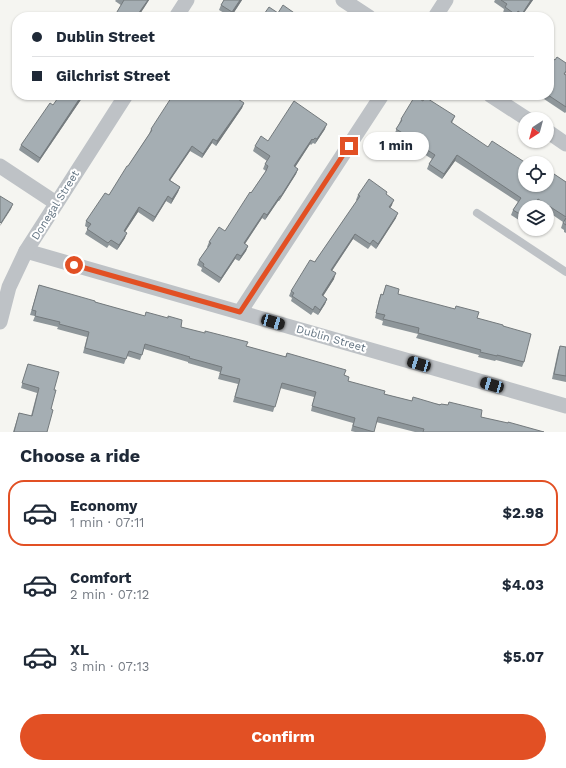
<!DOCTYPE html>
<html lang="en">
<head>
<meta charset="utf-8">
<style>
	:root { --surface:#fff; --page:#f6f6f7; --text:#1f2937; --muted:#747a83; --line:#e0e1e3; --accent:#e25024 }
	body { margin:0; font-family:"Work Sans",sans-serif; background:var(--page); color:var(--text); height:100vh; display:flex; flex-direction:column; font-size:15px; white-space:nowrap }
	* { box-sizing:border-box; margin:0 }
	p { font-size:13px; color:var(--muted) }
	.icon { flex:none; width:22px; height:22px; fill:none; stroke:currentColor; stroke-width:2; stroke-linecap:round; stroke-linejoin:round }
	.map { position:relative; height:432px; overflow:hidden }
	.details { display:flex; flex-direction:column; background:var(--surface); flex:1 }
	.details>* { flex:none }
	.guide { position:absolute; left:12px; top:12px; width:542px; height:88px; border-radius:16px; box-shadow:0 1px 3px #0004; display:grid; align-content:center; height:88px; padding:0 20px; background:var(--surface) }
	.needle { width:26px; rotate:216deg }
	.controls { position:absolute; left:518px; top:112px; display:grid; gap:8px }
	.controls a { display:grid; place-items:center; width:36px; height:36px; border-radius:50%; background:var(--surface); box-shadow:0 1px 3px #0004; font-size:20px }
	.end { position:absolute; width:18px; height:18px; margin:-9px; border:5px solid #e25024; background:#fff; box-shadow:0 0 0 2px #fff }
	.from { border-radius:50% }
	.bubble { position:absolute; height:28px; border-radius:14px; background:var(--surface); box-shadow:0 1px 3px #0004; font-size:13px; font-weight:700; line-height:28px; text-align:center }
	.car { position:absolute; width:12px; height:24px; margin:-12px -6px; border-radius:5px; box-shadow:0 0 3px 1px #0007; background:linear-gradient(#222 24%,#8ab4d8 0 40%,#222 0 76%,#8ab4d8 0 86%,#222 0) }
	.guide b { display:flex; align-items:center; gap:14px; height:38px; font-size:15px }
	.guide b+b { border-top:1px solid var(--line) }
	.guide i { width:10px; height:10px; background:var(--text) }
	ul { padding:0; list-style:none }
	li { display:flex; align-items:center; gap:12px; height:66px; margin:0 8px 6px; padding:0 12px; border:2px solid transparent; border-radius:16px }
	li div { flex:1 }
	li b { display:block; font-size:15px }
	li em { font-style:normal; font-weight:700 }
	li.selected { border-color:var(--accent) }
	li>.icon { width:36px; height:36px; stroke-width:1.5 }
	h2 { padding:0 20px; font-size:18px; line-height:48px }
	.primary-button { display:flex; gap:8px; margin-top:auto; padding:8px 20px }
	.primary-button a { flex:1; height:46px; border-radius:24px; background:var(--accent); color:#fff; font-size:16px; font-weight:700; line-height:46px; text-align:center }
	.map>svg:first-child { display:block }
</style>
</head>
<body>
<div class="map">
<svg width="566" height="432" viewBox="0 0 566 432">
	<rect width="100%" height="100%" fill="#f5f5f1"/>
	<g fill="none" stroke-linecap="round" stroke-linejoin="round">
		<path stroke="#bec2c6" stroke-width="8" d="M477,213L566,272"/>
		<g stroke="#bec2c6" stroke-width="15">
			<path d="M343,0L369,17"/>
			<path d="M176,17L187,0"/>
			<path d="M435,17L446,0"/>
			<path d="M490,95L527,119"/>
			<path d="M547,131L566,144"/>
			<path d="M0,166L56,203"/>
			<path d="M26,251L566,406"/>
			<path d="M240,312L382,95"/>
			<path d="M0,322L9,287L26,251L126,95"/>
		</g>
	</g>
	<g fill="#8e969a">
		<path d="M116,0H149L138,17L115,1Z"/>
		<path d="M224,0H242L231,17L219,10L221,5Z"/>
		<path d="M495,0H533L521,17H509L503,13L504,9L494,2Z"/>
		<path d="M555,60L566,63V73L565,74L566,75V112L565,113L538,95H549Z"/>
		<path d="M82,98L38,163L19,150L21,145L53,105Z"/>
		<path d="M423,101L455,116L452,123L525,185L551,172L566,182V233L564,232V230L561,228L563,222L547,211V207H540L536,204L534,207H525V216L522,222L511,215L513,210L518,202L455,161L442,179L427,169L429,164L432,159L419,151L420,150L394,135L401,119Z"/>
		<path d="M244,103L242,108L216,146L212,143L202,158L190,151L170,180L180,187L178,192L171,204L166,201L153,222L138,212L125,232V238L117,250L109,245L107,248L85,234L88,228L85,226L86,221L109,195L149,134L151,129Z"/>
		<path d="M325,129L315,144L313,143L311,145L310,144L295,167L298,169L296,174L279,201H278L265,220L262,218L245,244L248,246L246,251L239,261L235,259L219,283L201,271L202,268L197,265L199,260L208,247H207L209,242L225,231L251,193L266,171L263,169L265,164L267,161L253,151L255,146L268,141Z"/>
		<path d="M358,195H386L392,205L390,208L396,218L376,249L371,245L368,249L353,239L332,271L334,279L323,296L327,299L325,304L318,315L313,312L311,315L291,301L292,298L289,296L291,291L316,260L357,201L356,200Z"/>
		<path d="M39,285L95,302L181,327L246,346L285,357L287,353L344,375L348,381L384,394L412,401L448,405L449,402L481,417L544,432H415L376,422L373,432H355L351,431L353,423L311,411L314,397L280,388L273,412L233,402L238,384L218,379L220,372L188,363V362L144,349L140,360L127,356L124,364L83,353L87,337L57,329L58,327L33,321L35,316L30,315Z"/>
		<path d="M386,285L398,294L503,326L524,362L522,367L496,360L495,361L478,357L479,355L416,338L418,334L382,325L383,321L375,318L379,299L381,294H383Z"/>
		<path d="M560,346L566,347V382L552,379L558,351Z"/>
		<path d="M28,364L54,390L47,432H13L19,413L31,416L37,393L21,388Z"/>
	</g>
	<g fill="#747a7d">
		<path d="M148,0H149L138,17H136Z"/>
		<path d="M240,0H242L231,17L232,12Z"/>
		<path d="M531,0H533L521,17L522,14Z"/>
		<path d="M82,95H83L82,98L38,163L40,158Z"/>
		<path d="M244,103L242,108L216,146L217,141Z"/>
		<path d="M327,124L325,129L315,144L317,139Z"/>
		<path d="M213,139L212,143L202,158L203,154Z"/>
		<path d="M312,139L310,144L292,172L294,166Z"/>
		<path d="M192,146L190,151L167,185L169,180Z"/>
		<path d="M457,155L455,161L442,179L444,174Z"/>
		<path d="M298,169L296,174L279,201L281,196Z"/>
		<path d="M180,187L178,192L171,204L172,199Z"/>
		<path d="M168,196L166,201L153,222L155,217Z"/>
		<path d="M280,196L278,201L265,220L267,215Z"/>
		<path d="M538,199L536,204L534,207H533Z"/>
		<path d="M394,200L392,205L387,213L389,207Z"/>
		<path d="M13,204L11,209L0,226L1,223Z"/>
		<path d="M139,207L138,212L122,236L124,231Z"/>
		<path d="M264,213L262,218L242,248L244,243Z"/>
		<path d="M398,213L396,218L376,249L378,244Z"/>
		<path d="M525,214V216L522,222L523,216Z"/>
		<path d="M127,233L125,238L117,250L119,245Z"/>
		<path d="M355,234L353,239L329,275L331,270Z"/>
		<path d="M248,246L246,251L239,261L241,256Z"/>
		<path d="M237,254L235,259L219,283L221,278Z"/>
		<path d="M336,273L334,279L320,301L322,295Z"/>
		<path d="M327,299L325,304L318,315L320,310Z"/>
	</g>
	<g fill="#a5aeb3" stroke="#747a7d">
		<path d="M124,0H148L136,17H114Z"/>
		<path d="M224,0H240L232,12L221,5Z"/>
		<path d="M501,0H531L522,14L518,11L516,15L505,7L507,4Z"/>
		<path d="M283,5L300,17H262L269,7L278,13Z"/>
		<path d="M549,56L555,60L557,57L566,63V71L564,74L566,75V107L548,95H549Z"/>
		<path d="M60,95H82L40,158L21,145L50,103L53,105Z"/>
		<path d="M173,95H232L244,103L217,141L213,139L203,154L192,146L169,180L180,187L172,199L168,196L155,217L139,207L124,231L127,233L119,245L111,240L108,243L87,229L91,224L86,221L105,193L109,195L127,166H128L152,130L151,129Z"/>
		<path d="M415,96L423,101L425,97L455,116L451,122L488,147L492,141L526,163H525V185H547V168L552,171L551,172L566,182V217L538,199L534,205L532,204L530,207H525V214L523,216L513,210L521,198L457,155L444,174L429,164L435,155L421,146L422,145L396,129L402,120L401,119Z"/>
		<path d="M294,101L327,124L317,139L315,138L313,140L312,139L294,166L298,169L281,196H280L267,215L264,213L244,243L248,246L241,256L237,254L221,278L203,266L204,264L199,260L211,243L209,242L219,227L225,231L250,192L251,193L266,171L268,166L265,164L270,156L255,146L261,136L268,141Z"/>
		<path d="M369,179L387,192L386,194L394,200L389,207L398,213L378,244L373,240L370,244L355,234L331,270L336,273L322,295L327,299L320,310L315,306L313,310L292,296L294,293L291,291L310,260L315,262L316,260L360,196L358,195Z"/>
		<path d="M0,196L13,204L1,223L0,222Z"/>
		<path d="M566,218V225L563,223Z"/>
		<path d="M39,285L95,301V302L138,314L145,316L146,312L168,318V316L182,320L181,327L205,333V331L248,342L246,346L286,357L287,353L346,370L344,375L349,377L348,381L385,391L384,394L412,401L413,397L440,405L441,404L448,405L449,402L482,410L481,417L508,423V422L544,432H423L424,429L378,417L374,432L353,426L355,418L312,406L316,392L282,383L275,407L235,397L240,379L220,374L222,367L189,358L190,357L145,344L142,355L129,351L126,359L85,348L89,332L59,324L60,322L35,316L36,311L32,310Z"/>
		<path d="M386,285L399,289L398,294L455,309L456,306L479,312L477,318L503,325V326L531,334L524,362L497,355V356L480,352L481,350L418,333L419,328L383,319L385,315L376,313L381,294L383,295Z"/>
		<path d="M560,346L566,347V376L554,374Z"/>
		<path d="M28,364L59,372L54,390H56L51,409L53,410L47,432H14L19,413L32,416L39,388L22,383Z"/>
	</g>
	<g fill="none" stroke-linecap="round" stroke-linejoin="round">
		<path stroke="#e25024" stroke-width="5" d="M74,265L240,312L349,146"/>
	</g>
	<g text-anchor="middle" stroke-width="4" stroke-linejoin="round" paint-order="stroke">
		<g font-size="11" fill="#647583" stroke="#fff">
			<text transform="translate(55 205) rotate(-58)" y="4">Donegal Street</text>
			<text transform="translate(331 338) rotate(16)" y="4">Dublin Street</text>
		</g>
	</g>
</svg>
<div class="controls">
<a><svg class="needle" viewBox="-14 -14 28 28"><path d="M0-13l5 13h-10z" fill="#e53935"/><path d="M0 13l5-13h-10z" fill="#747a83"/></svg></a>
<a><svg class="icon" aria-label="locate" viewBox="0 0 24 24"><circle cx="12" cy="12" r="6"/><path d="M12 2v4M12 18v4M2 12h4M18 12h4"/></svg></a>
<a><svg class="icon" aria-label="layers" viewBox="0 0 24 24"><path d="M12 4l9 5-9 5-9-5zM3 14l9 5 9-5"/></svg></a>
</div>
<i class="end from" style="left:74px;top:265px"></i>
<i class="end" style="left:349px;top:146px"></i>
<div class="bubble" style="left:363px;top:132px;width:66px">1 min</div>
<i class="car" style="left:273px;top:322px;rotate:106deg"></i>
<i class="car" style="left:419px;top:364px;rotate:286deg"></i>
<i class="car" style="left:492px;top:385px;rotate:286deg"></i>
<div class="guide">
<b><i class="from"></i>Dublin Street</b>
<b><i></i>Gilchrist Street</b>
</div>
</div>
<section class="details">
<h2>Choose a ride</h2>
<ul>
<li class="selected"><svg class="icon" aria-label="car" viewBox="0 0 24 24"><path d="M5 17H2v-5l4-1 3-4h7l3 4 3 1v5h-3M9 17h6M6 11h13"/><circle cx="7" cy="17" r="2"/><circle cx="17" cy="17" r="2"/></svg><div><b>Economy</b><p>1 min · 07:11</p></div><em>$2.98</em></li>
<li><svg class="icon" aria-label="car" viewBox="0 0 24 24"><path d="M5 17H2v-5l4-1 3-4h7l3 4 3 1v5h-3M9 17h6M6 11h13"/><circle cx="7" cy="17" r="2"/><circle cx="17" cy="17" r="2"/></svg><div><b>Comfort</b><p>2 min · 07:12</p></div><em>$4.03</em></li>
<li><svg class="icon" aria-label="car" viewBox="0 0 24 24"><path d="M5 17H2v-5l4-1 3-4h7l3 4 3 1v5h-3M9 17h6M6 11h13"/><circle cx="7" cy="17" r="2"/><circle cx="17" cy="17" r="2"/></svg><div><b>XL</b><p>3 min · 07:13</p></div><em>$5.07</em></li>
</ul>
<div class="primary-button"><a>Confirm</a></div>
</section>
</body>
</html>
